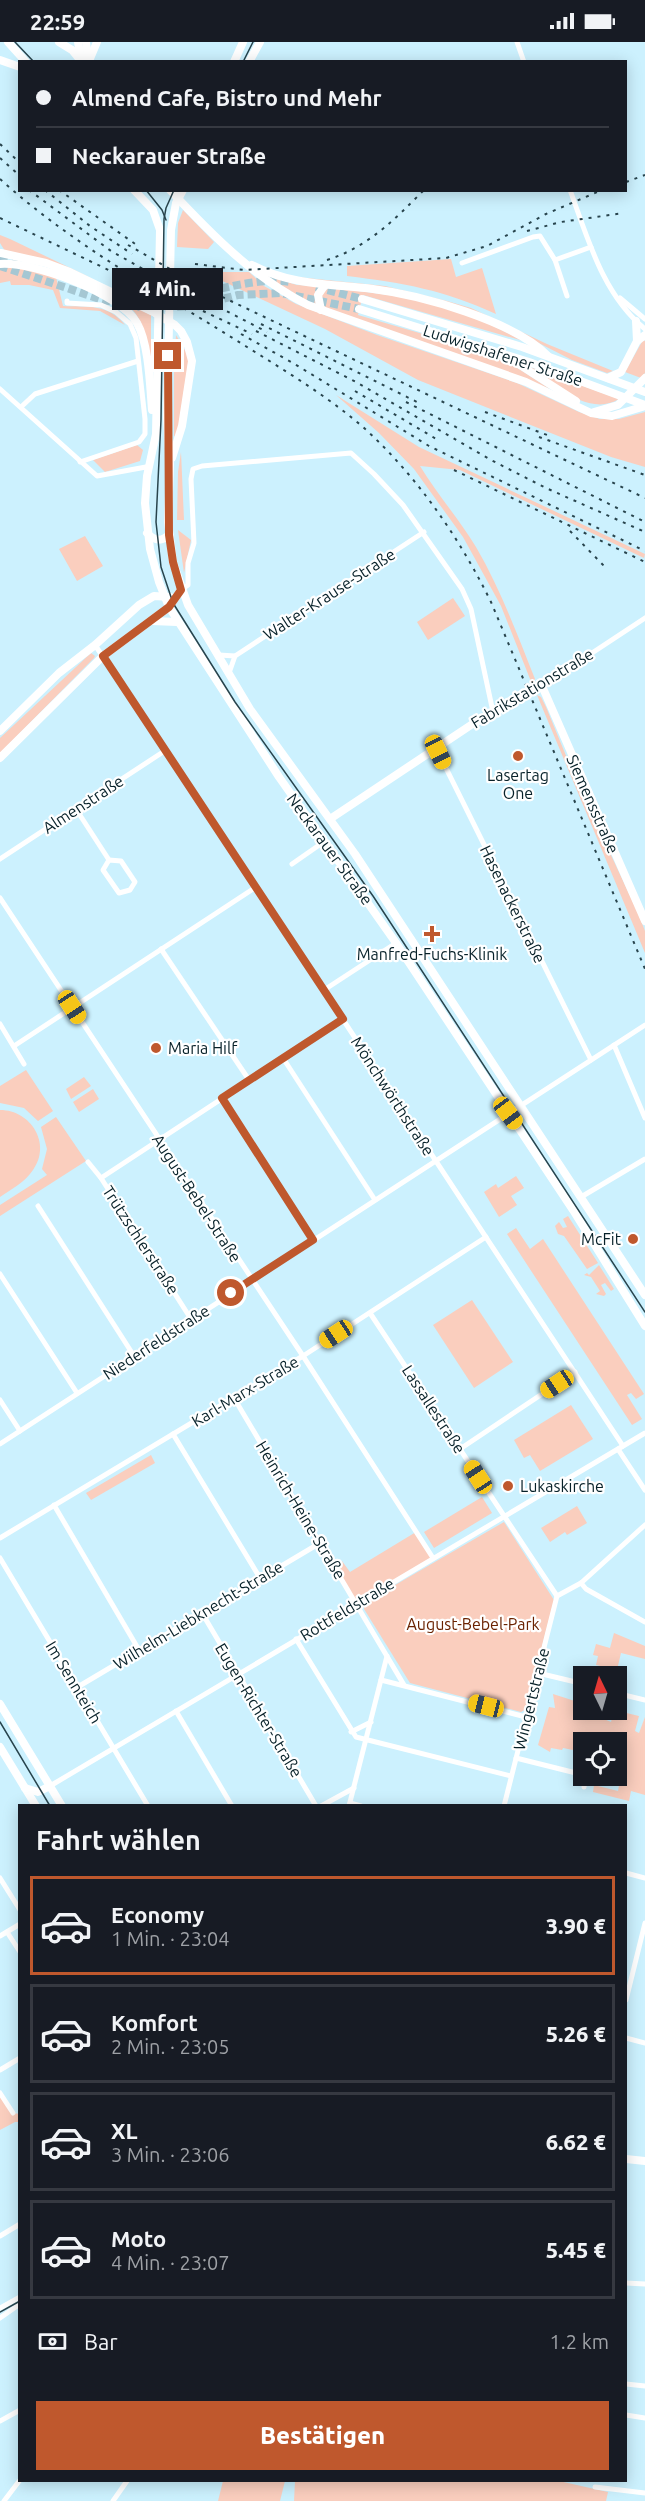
<!DOCTYPE html>
<html lang="de">
<head>
<meta charset="utf-8">
<style>
	:root { --surface:#171b24; --page:#242831; --text:#f1f3f6; --muted:#9ea1a6; --line:#363941; --accent:#bf582d }
	body { margin:0; font-family:Ubuntu,sans-serif; background:var(--page); color:var(--text); height:100vh; display:flex; flex-direction:column; font-size:22px; white-space:nowrap }
	* { box-sizing:border-box; margin:0 }
	p { font-size:20px; color:var(--muted) }
	.icon { flex:none; width:33px; height:33px; fill:none; stroke:currentColor; stroke-width:2; stroke-linecap:round; stroke-linejoin:round }
	.map { position:relative; flex:1; overflow:hidden }
	.drawer { position:absolute; left:18px; top:1762px; width:609px; height:678px; display:flex; flex-direction:column; background:var(--surface); border-radius:0px; box-shadow:0 3px 15px #0003 }
	.drawer>* { flex:none }
	.guide { position:absolute; left:18px; top:18px; width:609px; height:132px; border-radius:0px; box-shadow:0 3px 15px #0003; display:grid; align-content:center; height:132px; padding:0 18px; background:var(--surface) }
	.needle { width:39px; rotate:355deg }
	.fabs { position:absolute; left:573px; top:1624px; display:grid; gap:12px }
	.fabs a { display:grid; place-items:center; width:54px; height:54px; border-radius:0px; background:var(--surface); box-shadow:0 3px 15px #0003; font-size:30px }
	.end { position:absolute; width:27px; height:27px; margin:-14px; border:8px solid #bf582d; background:#fff; box-shadow:0 0 0 3px #fff }
	.from { border-radius:50% }
	.bubble { position:absolute; height:42px; border-radius:0px; background:var(--surface); box-shadow:0 3px 15px #0003; font-size:20px; font-weight:800; line-height:42px; text-align:center }
	.car { position:absolute; width:18px; height:36px; margin:-18px -9px; border-radius:8px; box-shadow:0 0 4px 2px #0007; background:linear-gradient(#f5c518 24%,#345 0 40%,#f5c518 0 76%,#345 0 86%,#f5c518 0) }
	.guide b { display:flex; align-items:center; gap:21px; height:57px; font-size:22px }
	.guide b+b { border-top:2px solid var(--line) }
	.guide i { width:15px; height:15px; background:var(--text) }
	ul { padding:0; list-style:none }
	li { display:flex; align-items:center; gap:18px; height:99px; margin:0 12px 9px; padding:0 6px; border:3px solid var(--line); border-radius:0px }
	li div { flex:1 }
	li b { display:block; font-size:22px }
	li em { font-style:normal; font-weight:800 }
	li.on { border-color:var(--accent) }
	li>.icon { width:54px; height:54px; stroke-width:1.5 }
	h2 { padding:0 18px; font-size:27px; line-height:72px }
	.pay { display:flex; align-items:center; gap:15px; height:66px; padding:0 18px; font-size:22px }
	.pay p { margin-inline-start:auto }
	.cta { display:flex; gap:12px; margin-top:auto; padding:12px 18px }
	.cta a { flex:1; height:69px; border-radius:0px; background:var(--accent); color:#fff; font-size:24px; font-weight:800; line-height:69px; text-align:center }
	.status { display:flex; justify-content:space-between; align-items:center; height:42px; padding:0 30px; background:var(--surface); direction:ltr }
	.status svg { height:16px; fill:currentColor }
	.map>svg:first-child { display:block }
</style>
</head>
<body>
<div class="status"><b>22:59</b><svg viewBox="0 0 49 12"><path d="M0 12V9h3v3zM5 12V6h3v6zM10 12V3h3v9zM15 12V0h3v12zM26 1h20v11H26zM47 4h2v5h-2z"/></svg></div>
<div class="map">
<svg width="645" height="2459" viewBox="0 0 645 2459">
	<rect width="100%" height="100%" fill="#ccf1fe"/>
	<g fill="#facebe">
		<path d="M183,168L214,200L208,207L177,205L178,181Z"/>
		<path d="M0,193L10,197L89,235L5,209L0,201Z"/>
		<path d="M451,217L456,235L482,226L496,272C444,248 404,241 347,234V224Z"/>
		<path d="M3,224H11L56,235L63,264C89,265 108,262 125,283L100,269L60,266L53,248L29,243H11L10,239L0,241V226Z"/>
		<path d="M211,230H249L264,244L296,262L377,293L517,341L579,370L600,377H619L645,370V425L611,415L418,338L325,287L218,237Z"/>
		<path d="M267,234L297,243L318,244L314,253L316,262L300,256Z"/>
		<path d="M287,234L385,244L447,259L471,266L547,302L613,329L607,331L572,318L529,296L454,263Z"/>
		<path d="M329,246C380,251 433,257 480,278C496,285 511,293 527,300L363,253L358,273L481,309L519,327L550,347L329,268L324,264L321,251Z"/>
		<path d="M131,263L151,273V333C148,309 148,283 130,265Z"/>
		<path d="M176,293L189,315L177,395L174,394V321Z"/>
		<path d="M643,298L645,299V331L641,336L625,330Z"/>
		<path d="M527,324L619,357C588,376 552,340 527,324Z"/>
		<path d="M336,353L419,405L645,512L644,516L460,428L420,424C437,452 459,477 476,505C500,546 517,592 535,637L534,640L532,642L501,564L463,495L414,427L379,391Z"/>
		<path d="M137,403L143,408L140,419L105,430L93,418Z"/>
		<path d="M181,410L184,478H177L178,430Z"/>
		<path d="M178,488L191,498L184,531Z"/>
		<path d="M85,494L103,524L77,539L59,507Z"/>
		<path d="M453,556L465,574L428,598L417,580Z"/>
		<path d="M91,611L95,614L94,616L0,711V696Z"/>
		<path d="M537,653L541,655L546,665L576,738L638,871L645,889V911Z"/>
		<path d="M26,1028L53,1069L38,1079L24,1066L0,1061V1044Z"/>
		<path d="M84,1035L91,1044L71,1057L66,1047Z"/>
		<path d="M93,1047L99,1057L79,1070L73,1060Z"/>
		<path d="M0,1068C31,1068 52,1102 33,1128C25,1140 12,1147 0,1155Z"/>
		<path d="M56,1075L86,1119L0,1174V1163L47,1133L42,1127L47,1107L41,1085Z"/>
		<path d="M516,1134L524,1146L511,1154L517,1163L499,1175L484,1150L496,1142L498,1146Z"/>
		<path d="M568,1174L598,1221L587,1227L564,1194L558,1192L555,1184L559,1180L563,1186L567,1185L563,1177Z"/>
		<path d="M516,1186L530,1207L543,1197L644,1352L636,1357L631,1351L627,1353L642,1377L632,1383L507,1192Z"/>
		<path d="M599,1223L614,1247L611,1249L605,1241L601,1243L606,1252L604,1254L596,1252L600,1249L591,1235L584,1233L587,1231L589,1233Z"/>
		<path d="M472,1258L513,1320L474,1346L433,1283Z"/>
		<path d="M571,1363L593,1397L540,1429L530,1413L524,1416L514,1398Z"/>
		<path d="M151,1413L155,1421L91,1458L86,1451Z"/>
		<path d="M482,1455L492,1471L434,1506L424,1490Z"/>
		<path d="M577,1464L587,1481L567,1493L565,1490L550,1500L541,1486Z"/>
		<path d="M504,1480L554,1558L526,1667L521,1670L410,1641L364,1567V1561Z"/>
		<path d="M416,1490L433,1516L356,1561L334,1524L342,1519L350,1530Z"/>
		<path d="M614,1591L645,1604V1617L621,1611L617,1628L596,1623L598,1614L593,1613L596,1602L610,1606Z"/>
		<path d="M553,1652L581,1661L580,1666L576,1665L574,1671L582,1673L584,1668L590,1669L589,1675L596,1676L597,1674L611,1680L614,1668L639,1674L635,1689L639,1691L645,1675V1753L631,1749L629,1759L593,1750L594,1743L618,1749L622,1727L617,1725L616,1701H584L583,1713L578,1712V1709L563,1706L562,1708L551,1706L550,1710L538,1703L549,1665L555,1666Z"/>
		<path d="M0,2050L13,2071L20,2072L19,2080H15L0,2088Z"/>
		<path d="M223,2439H285L280,2459H218Z"/>
		<path d="M295,2439H559L608,2450L606,2459H294Z"/>
	</g>
	<g fill="none" stroke-linecap="round" stroke-linejoin="round">
		<g stroke="#a5c7d3" stroke-width="8" stroke-dasharray="8 4" stroke-linecap="butt">
			<path d="M0,215L19,221"/>
			<path d="M0,224L103,258L140,265"/>
			<path d="M316,245L362,257"/>
			<path d="M114,250C140,254 163,255 189,252C224,248 255,235 291,240"/>
			<path d="M153,267L198,263L238,253L281,251L359,267"/>
		</g>
		<g stroke="#fff" stroke-width="5">
			<path d="M517,0L524,20"/>
			<path d="M570,148C588,197 603,253 645,287"/>
			<path d="M555,218L567,254"/>
			<path d="M462,221L533,195L540,194L555,218L591,205"/>
			<path d="M620,256L645,277"/>
			<path d="M67,259V261L101,263L116,270L130,282L136,296L145,377V392L139,400L80,420"/>
			<path d="M0,347L97,434L146,425"/>
			<path d="M21,365L35,352L138,319"/>
			<path d="M181,548L188,543V521L194,501L191,437L193,427L202,424L351,411L374,432L403,463L462,547L471,567L493,670"/>
			<path d="M95,603L166,708L623,1404"/>
			<path d="M219,613L235,614L424,490"/>
			<path d="M229,631L235,614"/>
			<path d="M542,644L645,576"/>
			<path d="M436,706L591,1018"/>
			<path d="M76,767L109,818"/>
			<path d="M0,817L166,708"/>
			<path d="M109,818L121,819L135,840L130,848L119,851L103,828Z"/>
			<path d="M292,822L325,799"/>
			<path d="M0,856L303,1314L433,1516"/>
			<path d="M161,907L249,1038"/>
			<path d="M324,948L396,901"/>
			<path d="M0,982L24,1022"/>
			<path d="M614,1003L645,1076"/>
			<path d="M14,1004L256,845"/>
			<path d="M283,1016L375,1158"/>
			<path d="M221,1056L313,1198"/>
			<path d="M88,1120L101,1136L191,1277"/>
			<path d="M101,1136L343,977"/>
			<path d="M581,1155L645,1117"/>
			<path d="M38,1164L134,1314"/>
			<path d="M0,1232L77,1351"/>
			<path d="M370,1271L557,1554"/>
			<path d="M234,1356L404,1643"/>
			<path d="M0,1358L20,1389"/>
			<path d="M173,1392L260,1536"/>
			<path d="M0,1402L645,983"/>
			<path d="M460,1407L575,1330"/>
			<path d="M618,1407L645,1448"/>
			<path d="M54,1463L139,1608"/>
			<path d="M0,1496L303,1314L486,1195"/>
			<path d="M0,1516L148,1764"/>
			<path d="M581,1541L586,1547L645,1580"/>
			<path d="M202,1571L316,1764"/>
			<path d="M296,1597L356,1695L511,1734"/>
			<path d="M538,1631L584,1642"/>
			<path d="M381,1638L526,1675"/>
			<path d="M76,1646L320,1501"/>
			<path d="M616,1651L645,1658"/>
			<path d="M176,1669L232,1764"/>
			<path d="M351,1690L371,1680"/>
			<path d="M516,1716L584,1733"/>
			<path d="M50,1744L645,1391"/>
			<path d="M584,1745L586,1734"/>
			<path d="M350,1761L361,1764"/>
			<path d="M321,1764L354,1746"/>
			<path d="M349,1764L387,1614"/>
			<path d="M504,1764L557,1554L581,1541L645,1483"/>
			<path d="M626,1831L645,1836"/>
			<path d="M0,1836L20,1868"/>
			<path d="M7,1890L20,1910"/>
			<path d="M0,1894L20,1882"/>
			<path d="M626,1958L645,1881"/>
			<path d="M626,1996L645,2001"/>
			<path d="M0,2028L20,2016"/>
			<path d="M0,2051L13,2071"/>
			<path d="M0,2194L20,2182"/>
			<path d="M626,2241L645,2242"/>
			<path d="M0,2266L20,2255"/>
			<path d="M0,2276L20,2262"/>
			<path d="M626,2342L645,2344"/>
			<path d="M626,2373L645,2376"/>
			<path d="M0,2379L20,2368"/>
			<path d="M595,2445L645,2451"/>
			<path d="M4,2459L20,2438"/>
			<path d="M113,2459L127,2439"/>
		</g>
		<g stroke="#fff" stroke-width="8">
			<path d="M152,579L177,580"/>
			<path d="M0,689L59,631L95,603L139,563L154,554L170,555"/>
			<path d="M0,716L103,614L169,565L181,548"/>
			<path d="M330,777L471,683L542,644L645,879"/>
			<path d="M0,1662L62,1764"/>
			<path d="M0,1705L36,1764"/>
			<path d="M25,1746L38,1750L50,1744"/>
			<path d="M626,2117L645,2119"/>
		</g>
		<g stroke="#fff" stroke-width="8">
			<path d="M8,0L26,20"/>
			<path d="M59,0L72,8L81,19"/>
			<path d="M78,0L81,17"/>
			<path d="M86,0L88,16"/>
			<path d="M0,18L20,25"/>
			<path d="M89,19L97,0"/>
			<path d="M234,20L243,0"/>
			<path d="M249,20L260,0"/>
			<path d="M134,148L153,168L160,188L156,392L147,434L145,461L150,507L159,540L169,565L279,735L396,901L573,1168L645,1284"/>
			<path d="M170,148C211,192 254,236 308,263L526,340L591,371L612,374L645,364"/>
			<path d="M183,148L176,161L171,188L167,376L170,422L168,480L173,520L188,563L250,667L355,812L645,1253"/>
			<path d="M1,211L46,221L70,230L155,271L175,283L181,289L187,300L192,319L182,384L172,416"/>
			<path d="M0,222C33,219 121,252 137,281C149,302 150,344 152,368"/>
			<path d="M252,223C290,243 330,242 373,247C421,253 514,279 548,314"/>
			<path d="M362,257L522,305L645,350"/>
			<path d="M359,267L529,320L645,363"/>
			<path d="M321,268L318,253L325,243"/>
			<path d="M636,279L637,299"/>
			<path d="M509,316L576,359"/>
			<path d="M608,336L621,330L637,299L645,293"/>
			<path d="M594,370L618,363L645,336"/>
			<path d="M147,491C155,499 161,500 169,493"/>
		</g>
		<g stroke="#28444d" stroke-width="1.5">
			<path d="M15,0L34,20"/>
			<path d="M243,20L253,0"/>
			<path d="M146,148L162,168L166,178"/>
			<path d="M174,148L166,166L164,177L161,378L156,480L161,525L173,561L235,660L373,854L645,1270"/>
			<path d="M0,1680L50,1764"/>
			<path d="M0,2270L20,2259"/>
		</g>
		<g stroke="#28444d" stroke-width="2" stroke-dasharray="3 6" stroke-linecap="butt">
			<path d="M0,102L20,121"/>
			<path d="M0,116L20,134"/>
			<path d="M0,137C74,204 163,252 247,305C287,330 327,354 363,385C417,434 459,495 491,560L645,927"/>
			<path d="M626,140L645,133"/>
			<path d="M29,148L111,209L216,268"/>
			<path d="M45,148L90,184L132,212"/>
			<path d="M59,148L138,204"/>
			<path d="M0,176L119,233"/>
			<path d="M527,189L561,180L624,171"/>
			<path d="M128,203L193,240"/>
			<path d="M327,218C368,205 394,178 424,148"/>
			<path d="M195,222L244,228L446,216L487,204L546,172L602,148"/>
			<path d="M187,233L225,251"/>
			<path d="M182,240L222,261"/>
			<path d="M214,251L645,456"/>
			<path d="M211,261L267,290"/>
			<path d="M203,269L252,292"/>
			<path d="M261,282L417,360"/>
			<path d="M256,289L356,340L491,418L546,446L645,490"/>
			<path d="M241,292L293,321L429,404L645,509"/>
			<path d="M355,349L438,398"/>
			<path d="M406,360L645,480"/>
			<path d="M485,370L550,394"/>
			<path d="M539,395L645,433"/>
			<path d="M454,428L645,520"/>
			<path d="M570,489L605,525"/>
		</g>
	</g>
	<g fill="none" stroke-linecap="round" stroke-linejoin="round">
		<path stroke="#bf582d" stroke-width="8" d="M168,314L169,493L173,520L181,548L169,565L103,614L343,977L222,1056L313,1198L231,1251"/>
	</g>
	<g fill="#bf582d" stroke="#fff" stroke-width="2">
		<circle cx="518" cy="714" r="6"/>
		<path d="M429 883h6v6h6v6h-6v6h-6v-6h-6v-6h6z"/>
		<circle cx="156" cy="1006" r="6"/>
		<circle cx="633" cy="1197" r="6"/>
		<circle cx="508" cy="1444" r="6"/>
	</g>
	<g text-anchor="middle" stroke-width="4.5" stroke-linejoin="round" paint-order="stroke">
		<g font-size="16" fill="#072129" stroke="#fff">
			<text transform="translate(503 313) rotate(18)" y="6">Ludwigshafener Straße</text>
			<text transform="translate(329 552) rotate(-33)" y="6">Walter-Krause-Straße</text>
			<text transform="translate(532 646) rotate(-31)" y="6">Fabrikstationstraße</text>
			<text transform="translate(83 762) rotate(-33)" y="6">Almenstraße</text>
			<text transform="translate(593 762) rotate(66)" y="6">Siemensstraße</text>
			<text transform="translate(330 807) rotate(54)" y="6">Neckarauer Straße</text>
			<text transform="translate(513 862) rotate(64)" y="6">Hasenackerstraße</text>
			<text transform="translate(393 1054) rotate(57)" y="6">Mönchwörthstraße</text>
			<text transform="translate(197 1156) rotate(57)" y="6">August-Bebel-Straße</text>
			<text transform="translate(141 1198) rotate(57)" y="6">Trützschlerstraße</text>
			<text transform="translate(156 1300) rotate(-33)" y="6">Niederfeldstraße</text>
			<text transform="translate(245 1349) rotate(-31)" y="6">Karl-Marx-Straße</text>
			<text transform="translate(434 1367) rotate(57)" y="6">Lassallestraße</text>
			<text transform="translate(301 1468) rotate(59)" y="6">Heinrich-Heine-Straße</text>
			<text transform="translate(347 1567) rotate(-31)" y="6">Rottfeldstraße</text>
			<text transform="translate(198 1573) rotate(-31)" y="6">Wilhelm-Liebknecht-Straße</text>
			<text transform="translate(74 1640) rotate(59)" y="6">Im Sennteich</text>
			<text transform="translate(531 1657) rotate(-76)" y="6">Wingertstraße</text>
			<text transform="translate(259 1668) rotate(59)" y="6">Eugen-Richter-Straße</text>
		</g>
		<g font-size="16" fill="#072129" stroke="#fff">
			<text x="518" y="739">Lasertag<tspan x="518" dy="18">One</tspan></text>
			<text x="432" y="918">Manfred-Fuchs-Klinik</text>
			<text x="168" y="1012" text-anchor="start">Maria Hilf</text>
			<text x="621" y="1203" text-anchor="end">McFit</text>
			<text x="520" y="1450" text-anchor="start">Lukaskirche</text>
		</g>
		<g font-size="16" fill="#6a2200" stroke="#fff">
			<text x="473" y="1588">August-Bebel-Park</text>
		</g>
	</g>
</svg>
<div class="fabs">
<a><svg class="needle" viewBox="-14 -14 28 28"><path d="M0-13l5 13h-10z" fill="#e53935"/><path d="M0 13l5-13h-10z" fill="#9ea1a6"/></svg></a>
<a><svg class="icon" aria-label="locate" viewBox="0 0 24 24"><circle cx="12" cy="12" r="6"/><path d="M12 2v4M12 18v4M2 12h4M18 12h4"/></svg></a>
</div>
<i class="end from" style="left:231px;top:1251px"></i>
<i class="end" style="left:168px;top:314px"></i>
<div class="bubble" style="left:112px;top:226px;width:111px">4 Min.</div>
<i class="car" style="left:438px;top:710px;rotate:154deg"></i>
<i class="car" style="left:72px;top:965px;rotate:147deg"></i>
<i class="car" style="left:508px;top:1071px;rotate:143deg"></i>
<i class="car" style="left:336px;top:1292px;rotate:237deg"></i>
<i class="car" style="left:557px;top:1342px;rotate:237deg"></i>
<i class="car" style="left:478px;top:1435px;rotate:327deg"></i>
<i class="car" style="left:486px;top:1664px;rotate:284deg"></i>
<div class="guide">
<b><i class="from"></i>Almend Cafe, Bistro und Mehr</b>
<b><i></i>Neckarauer Straße</b>
</div>
<section class="drawer">
<h2>Fahrt wählen</h2>
<ul>
<li class="on"><svg class="icon" aria-label="car" viewBox="0 0 24 24"><path d="M5 17H2v-5l4-1 3-4h7l3 4 3 1v5h-3M9 17h6M6 11h13"/><circle cx="7" cy="17" r="2"/><circle cx="17" cy="17" r="2"/></svg><div><b>Economy</b><p>1 Min. · 23:04</p></div><em>3.90 €</em></li>
<li><svg class="icon" aria-label="car" viewBox="0 0 24 24"><path d="M5 17H2v-5l4-1 3-4h7l3 4 3 1v5h-3M9 17h6M6 11h13"/><circle cx="7" cy="17" r="2"/><circle cx="17" cy="17" r="2"/></svg><div><b>Komfort</b><p>2 Min. · 23:05</p></div><em>5.26 €</em></li>
<li><svg class="icon" aria-label="car" viewBox="0 0 24 24"><path d="M5 17H2v-5l4-1 3-4h7l3 4 3 1v5h-3M9 17h6M6 11h13"/><circle cx="7" cy="17" r="2"/><circle cx="17" cy="17" r="2"/></svg><div><b>XL</b><p>3 Min. · 23:06</p></div><em>6.62 €</em></li>
<li><svg class="icon" aria-label="car" viewBox="0 0 24 24"><path d="M5 17H2v-5l4-1 3-4h7l3 4 3 1v5h-3M9 17h6M6 11h13"/><circle cx="7" cy="17" r="2"/><circle cx="17" cy="17" r="2"/></svg><div><b>Moto</b><p>4 Min. · 23:07</p></div><em>5.45 €</em></li>
</ul>
<div class="pay"><svg class="icon" aria-label="cash" viewBox="0 0 24 24"><path d="M3 7h18v10H3z"/><circle cx="12" cy="12" r="2"/></svg>Bar<p>1.2 km</p></div>
<div class="cta"><a>Bestätigen</a></div>
</section>
</div>
</body>
</html>
